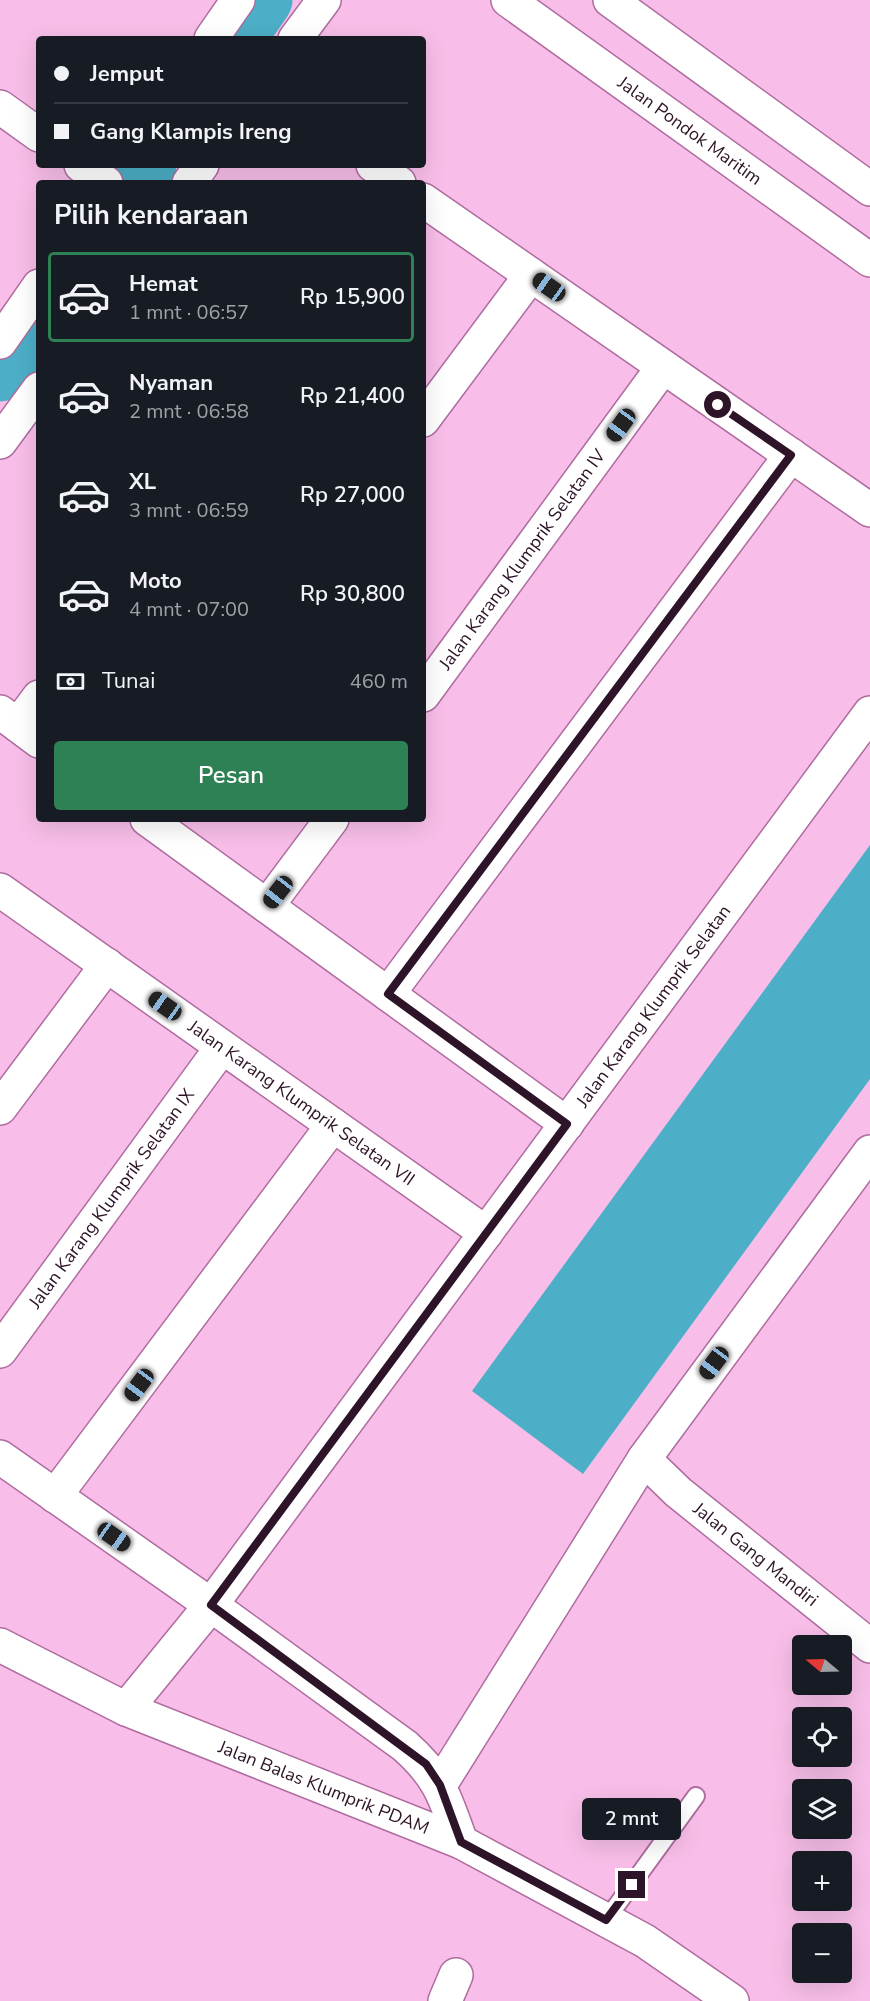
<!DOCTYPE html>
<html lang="id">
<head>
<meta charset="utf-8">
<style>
	:root { --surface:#171b24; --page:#242831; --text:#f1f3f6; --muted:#9ea1a6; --line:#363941; --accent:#2d8154 }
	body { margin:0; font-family:"Nunito Sans",sans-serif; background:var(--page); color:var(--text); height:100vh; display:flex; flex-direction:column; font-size:22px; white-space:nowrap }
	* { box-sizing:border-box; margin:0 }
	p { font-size:20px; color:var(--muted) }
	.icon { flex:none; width:33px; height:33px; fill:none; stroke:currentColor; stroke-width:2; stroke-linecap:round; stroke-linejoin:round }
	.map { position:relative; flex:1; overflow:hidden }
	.sheet { position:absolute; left:36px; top:180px; width:390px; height:642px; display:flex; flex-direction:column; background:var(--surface); border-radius:6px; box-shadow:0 6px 24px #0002 }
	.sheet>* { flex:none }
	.guide { position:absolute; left:36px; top:36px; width:390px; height:132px; border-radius:6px; box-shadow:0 6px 24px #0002; display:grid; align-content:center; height:132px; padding:0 18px; background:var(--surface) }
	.needle { width:39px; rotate:289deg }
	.fabs { position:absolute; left:792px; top:1635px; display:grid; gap:12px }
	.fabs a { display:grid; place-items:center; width:60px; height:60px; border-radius:6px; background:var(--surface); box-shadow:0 6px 24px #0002; font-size:30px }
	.end { position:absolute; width:27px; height:27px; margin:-14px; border:8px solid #2e1428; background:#fff; box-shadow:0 0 0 3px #fff }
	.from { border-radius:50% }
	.bubble { position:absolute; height:42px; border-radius:6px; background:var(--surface); box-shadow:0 6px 24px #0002; font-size:20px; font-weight:600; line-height:42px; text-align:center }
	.car { position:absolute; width:18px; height:36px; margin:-18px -9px; border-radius:8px; box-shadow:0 0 4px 2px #0007; background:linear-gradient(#222 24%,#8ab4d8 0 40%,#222 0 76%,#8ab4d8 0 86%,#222 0) }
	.guide b { display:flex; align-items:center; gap:21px; height:57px; font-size:22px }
	.guide b+b { border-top:2px solid var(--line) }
	.guide i { width:15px; height:15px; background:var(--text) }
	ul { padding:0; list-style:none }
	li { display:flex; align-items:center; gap:18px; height:90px; margin:0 12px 9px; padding:0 6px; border:3px solid transparent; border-radius:6px }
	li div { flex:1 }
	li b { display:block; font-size:22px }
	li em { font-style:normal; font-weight:600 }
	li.selected { border-color:var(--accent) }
	li>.icon { width:54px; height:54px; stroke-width:1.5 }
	h2 { padding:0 18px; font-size:27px; line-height:72px }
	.pay { display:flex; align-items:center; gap:15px; height:66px; padding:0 18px; font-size:22px }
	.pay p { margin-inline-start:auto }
	.primary-button { display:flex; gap:12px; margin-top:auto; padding:12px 18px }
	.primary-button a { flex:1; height:69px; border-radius:6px; background:var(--accent); color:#fff; font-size:24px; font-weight:600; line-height:69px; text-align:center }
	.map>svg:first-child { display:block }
</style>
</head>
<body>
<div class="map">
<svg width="870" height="2001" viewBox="0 0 870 2001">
	<rect width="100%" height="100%" fill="#f8bee9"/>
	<path fill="#4cafc7" d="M870,845V1079L583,1474L472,1391Z"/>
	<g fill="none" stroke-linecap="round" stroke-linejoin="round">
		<g stroke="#4cafc7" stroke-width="57">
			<path d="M237,39L264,0"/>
			<path d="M135,183L148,165"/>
			<path d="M0,373L39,317"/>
		</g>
		<defs>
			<path id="lane" d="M606,1920L696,1796"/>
			<g id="street">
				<path id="s1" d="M508,0L870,260"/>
				<path d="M610,0L870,189"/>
				<path d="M211,39L238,0"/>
				<path d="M295,39L324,0"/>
				<path d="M0,107L39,135"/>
				<path d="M81,165L106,183"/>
				<path d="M373,165L399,183"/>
				<path d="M189,183L202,165"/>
				<path d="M423,200L870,510"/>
				<path d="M0,342L39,286"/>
				<path d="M423,420L531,275"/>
				<path d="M0,442L39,389"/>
				<path id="s2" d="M423,695L663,367"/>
				<path d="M0,712L39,741"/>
				<path d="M18,725L39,697"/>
				<path d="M147,819L567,1124"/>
				<path id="s3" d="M0,890L486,1233"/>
				<path d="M267,906L332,819"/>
				<path d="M388,994L791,455"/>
				<path d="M0,1108L107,965"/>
				<path id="s4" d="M0,1351L222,1047"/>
				<path d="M0,1457L211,1605L405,1746C441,1778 445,1798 461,1842"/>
				<path id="s5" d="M644,1459L678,1492L870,1646"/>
				<path d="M55,1496L333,1125"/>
				<path id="s6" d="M126,1709L211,1605L870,713"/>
				<path d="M440,1785L644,1459L870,1152"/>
				<path d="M445,2001L456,1975"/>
			</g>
			<g id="secondary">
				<path id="s7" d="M0,1645L126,1709L461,1842L645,1941L732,2001"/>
			</g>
		</defs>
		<use href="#lane" stroke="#ae6c9f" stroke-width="20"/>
		<use href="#street" stroke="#ae6c9f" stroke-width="36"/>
		<use href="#secondary" stroke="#ae6c9f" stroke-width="36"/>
		<use href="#lane" stroke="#fff" stroke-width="16"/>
		<use href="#street" stroke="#fff" stroke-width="33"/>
		<use href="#secondary" stroke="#fff" stroke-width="33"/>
	</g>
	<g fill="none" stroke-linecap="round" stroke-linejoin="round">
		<path stroke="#2e1428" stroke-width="8" d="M632,1885L606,1920L461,1842L440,1785L426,1764L211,1605L567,1124L388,994L791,455L718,405"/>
	</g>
	<g text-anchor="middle" stroke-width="6" stroke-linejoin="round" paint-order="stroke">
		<g font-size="18" fill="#2e1428" stroke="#f8bee9">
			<text dy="6" stroke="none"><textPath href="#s1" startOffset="224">Jalan Pondok Maritim</textPath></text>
			<text dy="6" stroke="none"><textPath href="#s2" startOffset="168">Jalan Karang Klumprik Selatan IV</textPath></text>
			<text dy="6" stroke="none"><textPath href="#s6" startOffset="879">Jalan Karang Klumprik Selatan</textPath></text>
			<text dy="6" stroke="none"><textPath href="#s3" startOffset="369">Jalan Karang Klumprik Selatan VII</textPath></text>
			<text dy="6" stroke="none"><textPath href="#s4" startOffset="189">Jalan Karang Klumprik Selatan IX</textPath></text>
			<text dy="6" stroke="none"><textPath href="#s5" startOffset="147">Jalan Gang Mandiri</textPath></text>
			<text dy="6" stroke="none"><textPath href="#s7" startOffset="354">Jalan Balas Klumprik PDAM</textPath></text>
		</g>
	</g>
</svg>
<div class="fabs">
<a><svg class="needle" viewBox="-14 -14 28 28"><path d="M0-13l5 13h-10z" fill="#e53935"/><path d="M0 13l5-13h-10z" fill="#9ea1a6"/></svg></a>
<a><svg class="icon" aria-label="locate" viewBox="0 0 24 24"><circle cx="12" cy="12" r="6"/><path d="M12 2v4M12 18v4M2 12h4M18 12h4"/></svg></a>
<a><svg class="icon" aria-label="layers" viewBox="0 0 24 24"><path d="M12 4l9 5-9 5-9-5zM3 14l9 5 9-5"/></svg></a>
<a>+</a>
<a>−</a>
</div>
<i class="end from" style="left:718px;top:405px"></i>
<i class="end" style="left:632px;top:1885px"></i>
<div class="bubble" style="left:582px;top:1798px;width:99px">2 mnt</div>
<i class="car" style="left:549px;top:287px;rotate:305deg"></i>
<i class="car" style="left:621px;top:425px;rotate:216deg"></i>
<i class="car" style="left:278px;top:892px;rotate:218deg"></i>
<i class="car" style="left:165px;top:1006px;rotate:305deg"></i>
<i class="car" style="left:714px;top:1363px;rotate:217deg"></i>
<i class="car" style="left:139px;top:1385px;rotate:217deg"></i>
<i class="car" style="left:114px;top:1537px;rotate:125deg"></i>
<div class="guide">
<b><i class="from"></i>Jemput</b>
<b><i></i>Gang Klampis Ireng</b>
</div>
<section class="sheet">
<h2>Pilih kendaraan</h2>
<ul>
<li class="selected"><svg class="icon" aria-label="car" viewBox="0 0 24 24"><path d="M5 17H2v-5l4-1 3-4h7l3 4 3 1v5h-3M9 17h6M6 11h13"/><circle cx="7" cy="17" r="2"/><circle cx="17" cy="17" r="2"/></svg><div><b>Hemat</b><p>1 mnt · 06:57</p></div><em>Rp 15,900</em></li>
<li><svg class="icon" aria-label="car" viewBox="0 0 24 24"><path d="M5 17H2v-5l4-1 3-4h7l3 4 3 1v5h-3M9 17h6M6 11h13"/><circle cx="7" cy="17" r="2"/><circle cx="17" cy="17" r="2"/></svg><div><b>Nyaman</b><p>2 mnt · 06:58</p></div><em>Rp 21,400</em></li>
<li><svg class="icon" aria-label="car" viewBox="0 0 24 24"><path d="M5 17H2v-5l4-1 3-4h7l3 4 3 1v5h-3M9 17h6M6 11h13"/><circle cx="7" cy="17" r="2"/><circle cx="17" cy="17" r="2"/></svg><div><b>XL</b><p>3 mnt · 06:59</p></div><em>Rp 27,000</em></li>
<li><svg class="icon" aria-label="car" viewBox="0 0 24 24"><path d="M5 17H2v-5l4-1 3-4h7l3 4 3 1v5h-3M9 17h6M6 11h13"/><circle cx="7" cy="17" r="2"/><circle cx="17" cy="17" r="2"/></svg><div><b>Moto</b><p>4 mnt · 07:00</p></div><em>Rp 30,800</em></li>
</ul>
<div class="pay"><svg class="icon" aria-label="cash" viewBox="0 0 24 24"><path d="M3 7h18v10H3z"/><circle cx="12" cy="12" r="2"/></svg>Tunai<p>460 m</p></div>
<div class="primary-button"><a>Pesan</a></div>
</section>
</div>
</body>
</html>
